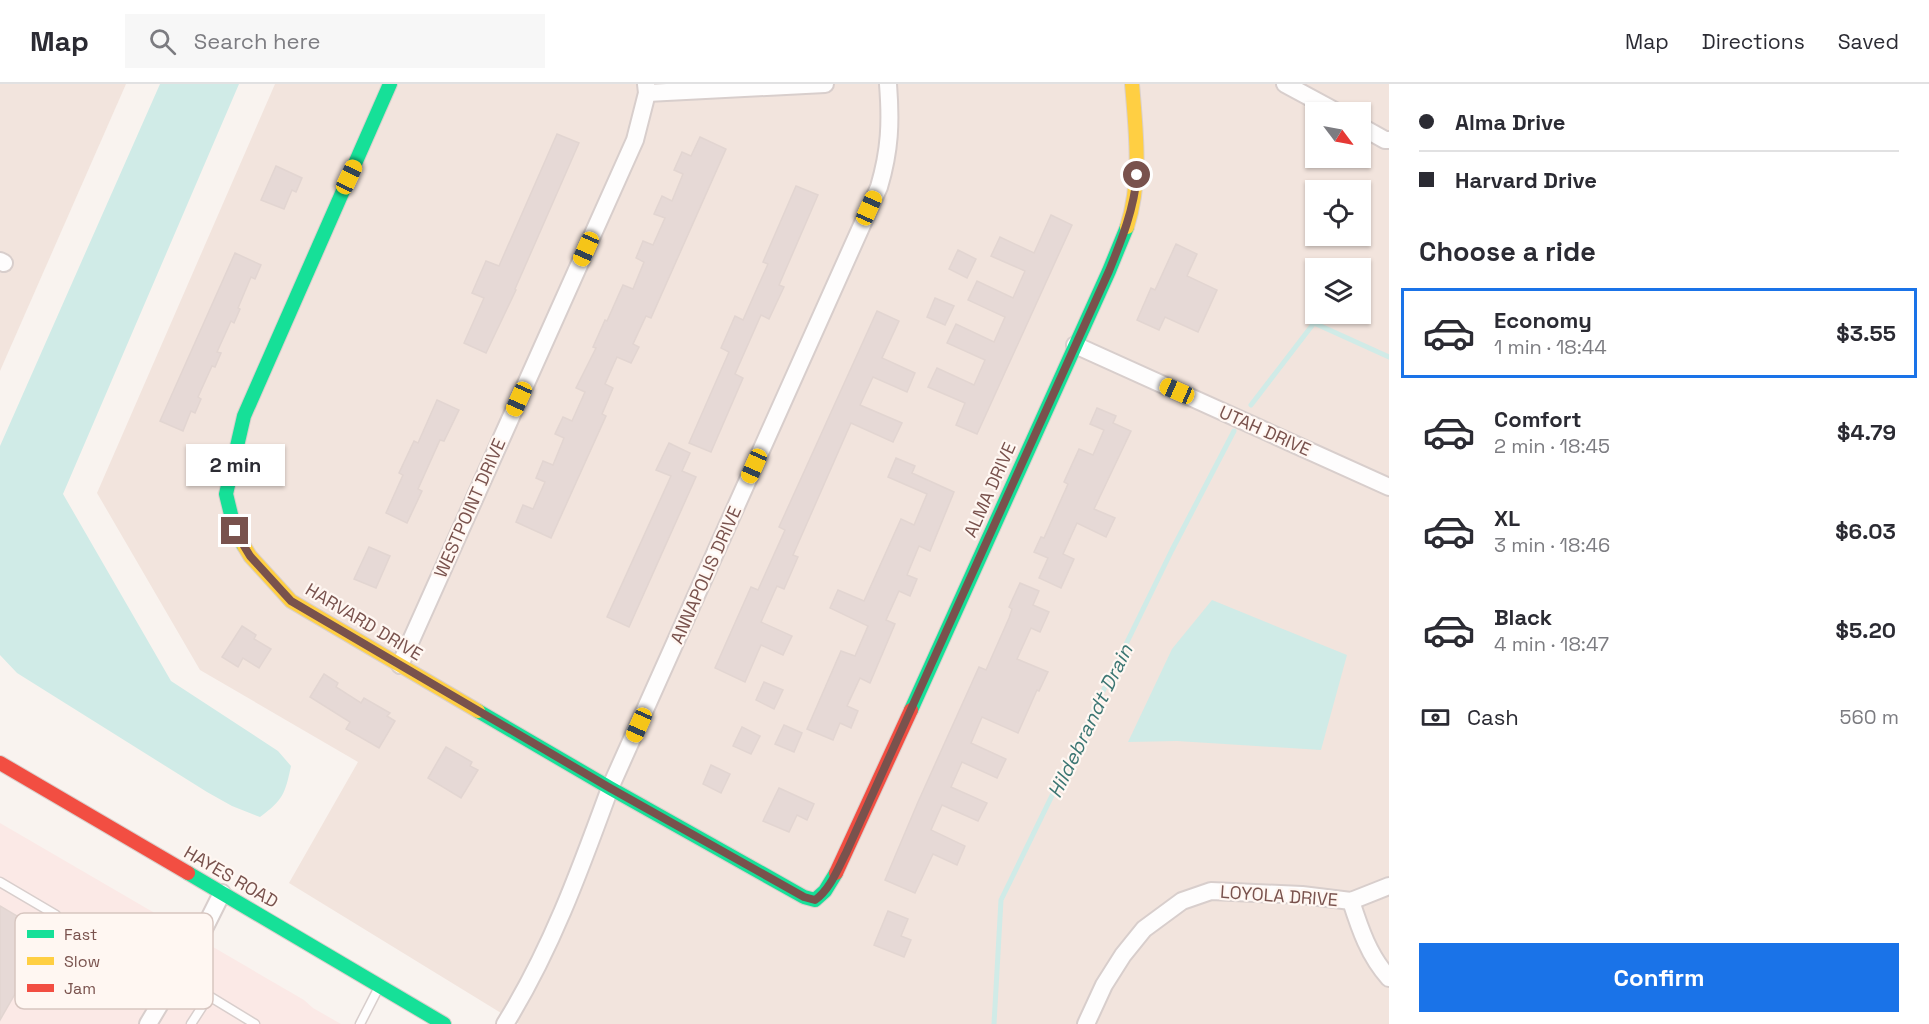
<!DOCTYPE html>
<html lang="en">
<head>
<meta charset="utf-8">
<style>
	:root { --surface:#fff; --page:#f7f7f7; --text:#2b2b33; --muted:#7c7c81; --line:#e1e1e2; --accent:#1a73e8 }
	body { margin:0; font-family:"Space Grotesk",sans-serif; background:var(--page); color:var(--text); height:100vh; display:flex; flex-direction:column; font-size:22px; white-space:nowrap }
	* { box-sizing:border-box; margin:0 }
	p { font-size:20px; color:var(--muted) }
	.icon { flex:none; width:33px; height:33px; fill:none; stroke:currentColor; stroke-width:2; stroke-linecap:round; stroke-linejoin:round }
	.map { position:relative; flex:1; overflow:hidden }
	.panel { display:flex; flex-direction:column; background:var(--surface); width:540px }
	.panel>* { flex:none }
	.hud { display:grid; align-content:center; height:132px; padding:0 30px; background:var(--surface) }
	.needle { width:39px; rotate:122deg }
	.tools { position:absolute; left:1305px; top:18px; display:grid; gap:12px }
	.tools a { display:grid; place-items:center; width:66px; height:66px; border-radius:0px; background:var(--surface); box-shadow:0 2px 4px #0004; font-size:30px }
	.end { position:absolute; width:27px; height:27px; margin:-14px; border:8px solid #79524d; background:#fff; box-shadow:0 0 0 3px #fff }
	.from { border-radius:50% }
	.bubble { position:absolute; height:42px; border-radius:0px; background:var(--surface); box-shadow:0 2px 4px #0004; font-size:20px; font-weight:800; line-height:42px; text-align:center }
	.car { position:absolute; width:18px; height:36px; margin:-18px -9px; border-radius:8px; box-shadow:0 0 4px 2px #0007; background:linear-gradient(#f5c518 24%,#345 0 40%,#f5c518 0 76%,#345 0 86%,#f5c518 0) }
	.hud b { display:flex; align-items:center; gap:21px; height:57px; font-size:22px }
	.hud b+b { border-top:2px solid var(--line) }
	.hud i { width:15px; height:15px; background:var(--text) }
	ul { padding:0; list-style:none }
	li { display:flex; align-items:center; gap:18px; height:90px; margin:0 12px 9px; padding:0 18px; border:3px solid transparent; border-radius:0px }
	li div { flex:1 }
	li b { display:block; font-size:22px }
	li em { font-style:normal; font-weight:800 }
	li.current { border-color:var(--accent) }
	li>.icon { width:54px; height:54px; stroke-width:1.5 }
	h2 { padding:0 30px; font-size:27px; line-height:72px }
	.pay { display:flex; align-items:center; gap:15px; height:66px; padding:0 30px; font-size:22px }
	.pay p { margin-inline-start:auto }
	.action { display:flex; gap:12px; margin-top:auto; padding:12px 30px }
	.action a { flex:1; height:69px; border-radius:0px; background:var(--accent); color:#fff; font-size:24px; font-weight:800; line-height:69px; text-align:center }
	header { display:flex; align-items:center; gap:36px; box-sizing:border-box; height:84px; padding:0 30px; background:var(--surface); border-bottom:2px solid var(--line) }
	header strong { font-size:28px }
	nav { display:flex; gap:33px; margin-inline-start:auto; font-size:21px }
	.search { width:420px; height:54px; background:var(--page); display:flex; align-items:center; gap:15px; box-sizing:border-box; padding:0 21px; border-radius:0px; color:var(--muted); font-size:22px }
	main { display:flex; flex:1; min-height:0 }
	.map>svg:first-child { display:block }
</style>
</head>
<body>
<header>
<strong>Map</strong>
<div class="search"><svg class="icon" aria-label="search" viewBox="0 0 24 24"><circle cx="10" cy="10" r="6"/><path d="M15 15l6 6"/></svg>Search here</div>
<nav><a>Map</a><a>Directions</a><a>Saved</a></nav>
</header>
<main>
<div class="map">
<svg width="1389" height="940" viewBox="0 0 1389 940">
	<rect width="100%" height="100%" fill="#f9f3ef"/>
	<g fill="#f2e4dd" fill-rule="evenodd">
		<path d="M0,0H126L0,287Z"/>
		<path d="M275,0H1389V940H519L289,799L358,678L200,586L97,409ZM1316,28H1360V74H1316ZM1316,106H1360V152H1316ZM1316,184H1360V230H1316Z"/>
	</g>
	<path fill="#fbe9e6" d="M0,739L304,916L313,924L341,940H0Z"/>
	<g fill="#d0ebe7">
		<path d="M160,0H239L63,410L171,597L278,667L291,682C285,710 283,716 260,733L232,722L207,708L17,589L0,571V362Z"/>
		<path d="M1212,516L1347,571L1321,666L1177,657L1128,658L1172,565Z"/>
	</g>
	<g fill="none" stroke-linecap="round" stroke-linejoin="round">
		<g stroke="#d0ebe7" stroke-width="5">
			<path d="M1251,321L1314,239L1389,273"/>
			<path d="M994,940L1001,816L1172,466L1234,347"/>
		</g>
	</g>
	<g fill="#e6d9d6" stroke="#e2d5d1" stroke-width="1.5">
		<path d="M557,50L579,59L515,205L516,206L486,269L464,259L484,214L472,209L486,177L499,182Z"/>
		<path d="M700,53L726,65L651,234L646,232L633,260L639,263L631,279L617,273L605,300L613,304L602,330L606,332L551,454L516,438L523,421L533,425L545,398L536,394L543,377L553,381L564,354L555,350L563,333L572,337L585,308L576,304L596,264L593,263L605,236L607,237L623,201L633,205L644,178L636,174L643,157L653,161L665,134L654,130L662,112L672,117L683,90L674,86L682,68L691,72Z"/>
		<path d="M276,82L302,94L296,108L292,106L284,125L261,116Z"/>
		<path d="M796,102L818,111L779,201L784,203L769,235L761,231L735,290L743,294L711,368L689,359L729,268L721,264L735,232L743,236L768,180L763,178Z"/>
		<path d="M1051,131L1072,141L977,350L956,341L965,319L928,303L937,284L974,301L985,276L947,259L956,240L994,258L1005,233L968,216L977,197L1013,214L1025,187L991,172L1000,153L1034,169Z"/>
		<path d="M1176,160L1197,170L1187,192L1217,206L1198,248L1165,233L1159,246L1137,236L1151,204L1155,206Z"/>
		<path d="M958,166L976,175L967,194L949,185Z"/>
		<path d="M235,169L261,181L255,195L251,193L238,224L240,225L234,239L231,237L217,268L221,269L215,283L212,282L198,313L201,315L195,329L191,327L183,347L160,337Z"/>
		<path d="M935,214L954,222L945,241L927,233Z"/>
		<path d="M877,227L899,237L882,274L915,289L907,308L873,293L860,321L902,339L893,358L851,339L793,471L798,473L784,505L777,502L761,538L792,552L783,571L761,561L745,598L715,584L751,503L758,506L785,446L779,443Z"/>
		<path d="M437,316L459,326L444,357L440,356L418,405L422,407L407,439L386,429L403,391L399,389L414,357L418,359Z"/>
		<path d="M1097,324L1116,332L1113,339L1131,347L1094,425L1115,434L1106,453L1077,439L1063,470L1074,475L1061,504L1039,494L1048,474L1034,468L1041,453L1044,454L1068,400L1064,398L1079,365L1093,371L1104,346L1090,340Z"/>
		<path d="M669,359L690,369L682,387L696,393L629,543L607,533L671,392L656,386Z"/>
		<path d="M896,374L915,382L912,389L954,408L930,467L919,462L907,491L917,495L910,512L899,507L886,536L895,540L870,599L860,594L847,622L858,627L851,644L840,639L833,656L807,645L841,567L855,572L868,542L830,524L838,506L864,517L901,435L914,441L927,410L888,393Z"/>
		<path d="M369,463L390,472L376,504L354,495Z"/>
		<path d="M1020,499L1039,507L1033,521L1049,528L1040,548L1031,544L1017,575L1048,588L1039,607L1037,606L1018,649L982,633L971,659L1006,675L997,694L962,678L951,703L987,719L978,737L942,721L931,746L965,762L957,781L933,770L915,809L885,796L918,718L979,583L986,586L1009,534L1012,525L1009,523Z"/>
		<path d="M242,542L256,551L254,555L271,565L259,584L243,574L238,583L222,573Z"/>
		<path d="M324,590L338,599L336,603L361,619L364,614L390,629L387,632L395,637L379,664L346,645L350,638L310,613Z"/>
		<path d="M764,598L783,606L774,625L756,616Z"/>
		<path d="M784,641L802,649L794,668L775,660Z"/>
		<path d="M742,643L760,652L751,670L733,662Z"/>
		<path d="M446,663L472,678L470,682L478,686L461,714L428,694Z"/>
		<path d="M711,681L730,690L721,709L703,700Z"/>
		<path d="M779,704L814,720L807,736L797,731L789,748L763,737Z"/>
		<path d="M0,822L49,851L0,936Z"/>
		<path d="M888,827L908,835L901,852L911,856L904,873L874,861Z"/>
	</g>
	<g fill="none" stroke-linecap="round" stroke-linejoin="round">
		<defs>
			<g id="lane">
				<path d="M0,798L56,831"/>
				<path d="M191,940L209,912L255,940"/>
				<path d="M360,940L379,903"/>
			</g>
			<g id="street">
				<path d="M1285,0L1337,28"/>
				<path d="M647,9L825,0"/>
				<path d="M1360,42L1385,56H1389"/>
				<path d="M0,177L4,179"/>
				<path d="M1075,261L1389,403"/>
				<path d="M400,581L635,56L647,9L646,0"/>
				<path d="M1351,817C1360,845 1369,872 1389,894"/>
				<path d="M148,940L200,853L222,809"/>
				<path d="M505,940C551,866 580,786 610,704L879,103C890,66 891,38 888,0"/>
				<path d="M1086,940L1104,901L1123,871L1144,845L1182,817L1211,807L1302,811L1351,817L1389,802"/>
			</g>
			<g id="fast">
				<path d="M244,462L235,447L226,410L244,332L390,0"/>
				<path d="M911,626L1109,187L1127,143"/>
				<path d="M478,627L610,704L804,813L815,816L825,807L836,789"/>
				<path d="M188,789L444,940"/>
			</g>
			<g id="slow">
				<path d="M1127,143C1142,96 1136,48 1132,0"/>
				<path d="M244,462L250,472L291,517L478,627"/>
			</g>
			<g id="jam">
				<path d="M0,679L188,789"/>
				<path d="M836,789L911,626"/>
			</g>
		</defs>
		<use href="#lane" stroke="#d8cecc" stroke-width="11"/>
		<use href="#street" stroke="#d8cecc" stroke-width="20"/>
		<use href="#fast" stroke="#dad0cc" stroke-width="16"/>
		<use href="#slow" stroke="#dad0cc" stroke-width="16"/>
		<use href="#jam" stroke="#dad0cc" stroke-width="16"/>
		<use href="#lane" stroke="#fefdfd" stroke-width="8"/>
		<use href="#street" stroke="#fefdfd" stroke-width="16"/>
		<use href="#fast" stroke="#16e098" stroke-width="14"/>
		<use href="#slow" stroke="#ffcf43" stroke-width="14"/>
		<use href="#jam" stroke="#f24e42" stroke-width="14"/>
	</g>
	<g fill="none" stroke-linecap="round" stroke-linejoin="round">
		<path stroke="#79524d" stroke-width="8" d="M235,447L250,472L291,517L610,704L804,813L815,816C830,806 838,784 846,769L1109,187C1122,155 1134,125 1137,91"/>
	</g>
	<g text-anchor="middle" stroke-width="4.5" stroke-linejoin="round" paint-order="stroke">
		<g font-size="18" fill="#79524d" stroke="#fff7f2">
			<text transform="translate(1265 347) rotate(24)" y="6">UTAH DRIVE</text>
			<text transform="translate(990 406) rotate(-66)" y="6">ALMA DRIVE</text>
			<text transform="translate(470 424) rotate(-66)" y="6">WESTPOINT DRIVE</text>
			<text transform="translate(706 491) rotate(-66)" y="6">ANNAPOLIS DRIVE</text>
			<text transform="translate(364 538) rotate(31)" y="6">HARVARD DRIVE</text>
			<text transform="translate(231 793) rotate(30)" y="6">HAYES ROAD</text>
			<text transform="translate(1279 812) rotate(4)" y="6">LOYOLA DRIVE</text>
		</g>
		<g font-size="20" font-style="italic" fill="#3c7673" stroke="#fff7f2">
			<text transform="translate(1090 637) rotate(-64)" y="7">Hildebrandt Drain</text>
		</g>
	</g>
	<rect x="15" y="829" width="198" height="96" rx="9" fill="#fff7f2" stroke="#d7c6c0" stroke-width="1.5"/>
	<rect x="27" y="846" width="27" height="8" fill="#16e098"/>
	<rect x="27" y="873" width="27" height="8" fill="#ffcf43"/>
	<rect x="27" y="900" width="27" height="8" fill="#f24e42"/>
	<g font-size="16" fill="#79524d">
		<text x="64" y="856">Fast</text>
		<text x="64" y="883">Slow</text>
		<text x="64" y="910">Jam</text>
	</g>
</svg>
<div class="tools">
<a><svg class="needle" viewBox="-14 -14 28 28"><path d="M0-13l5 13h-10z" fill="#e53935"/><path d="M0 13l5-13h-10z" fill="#7c7c81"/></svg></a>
<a><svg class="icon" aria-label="locate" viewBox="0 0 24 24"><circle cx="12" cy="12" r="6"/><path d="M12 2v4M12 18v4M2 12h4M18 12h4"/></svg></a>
<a><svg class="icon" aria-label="layers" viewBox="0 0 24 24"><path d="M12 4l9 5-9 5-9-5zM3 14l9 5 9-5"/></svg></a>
</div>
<i class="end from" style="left:1137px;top:91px"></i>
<i class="end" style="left:235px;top:447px"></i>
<div class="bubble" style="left:186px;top:360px;width:99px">2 min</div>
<i class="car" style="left:349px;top:93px;rotate:25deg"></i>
<i class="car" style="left:869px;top:124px;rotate:24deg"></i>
<i class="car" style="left:586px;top:165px;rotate:204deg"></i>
<i class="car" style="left:1177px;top:307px;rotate:294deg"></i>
<i class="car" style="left:519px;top:315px;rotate:204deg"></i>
<i class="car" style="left:754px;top:382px;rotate:204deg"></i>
<i class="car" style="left:639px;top:641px;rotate:204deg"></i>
</div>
<section class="panel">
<div class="hud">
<b><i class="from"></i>Alma Drive</b>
<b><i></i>Harvard Drive</b>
</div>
<h2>Choose a ride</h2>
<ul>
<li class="current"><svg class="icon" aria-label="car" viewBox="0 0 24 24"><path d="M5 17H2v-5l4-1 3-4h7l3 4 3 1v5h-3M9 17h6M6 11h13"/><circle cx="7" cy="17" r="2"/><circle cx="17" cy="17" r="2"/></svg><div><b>Economy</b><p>1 min · 18:44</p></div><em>$3.55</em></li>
<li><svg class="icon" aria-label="car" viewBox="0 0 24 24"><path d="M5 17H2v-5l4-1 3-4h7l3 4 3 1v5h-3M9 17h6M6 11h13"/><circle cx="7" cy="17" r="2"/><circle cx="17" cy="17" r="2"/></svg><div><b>Comfort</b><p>2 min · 18:45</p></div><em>$4.79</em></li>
<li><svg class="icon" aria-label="car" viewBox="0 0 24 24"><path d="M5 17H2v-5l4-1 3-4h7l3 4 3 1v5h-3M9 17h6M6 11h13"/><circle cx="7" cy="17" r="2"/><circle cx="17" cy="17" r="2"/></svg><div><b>XL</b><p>3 min · 18:46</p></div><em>$6.03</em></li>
<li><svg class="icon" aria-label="car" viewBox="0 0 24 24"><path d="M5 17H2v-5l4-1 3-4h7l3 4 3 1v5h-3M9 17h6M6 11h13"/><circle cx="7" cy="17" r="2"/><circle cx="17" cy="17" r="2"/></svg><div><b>Black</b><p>4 min · 18:47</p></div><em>$5.20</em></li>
</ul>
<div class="pay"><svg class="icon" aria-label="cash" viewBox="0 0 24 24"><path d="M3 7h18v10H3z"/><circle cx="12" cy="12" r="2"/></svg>Cash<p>560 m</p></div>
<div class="action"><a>Confirm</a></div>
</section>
</main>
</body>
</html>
